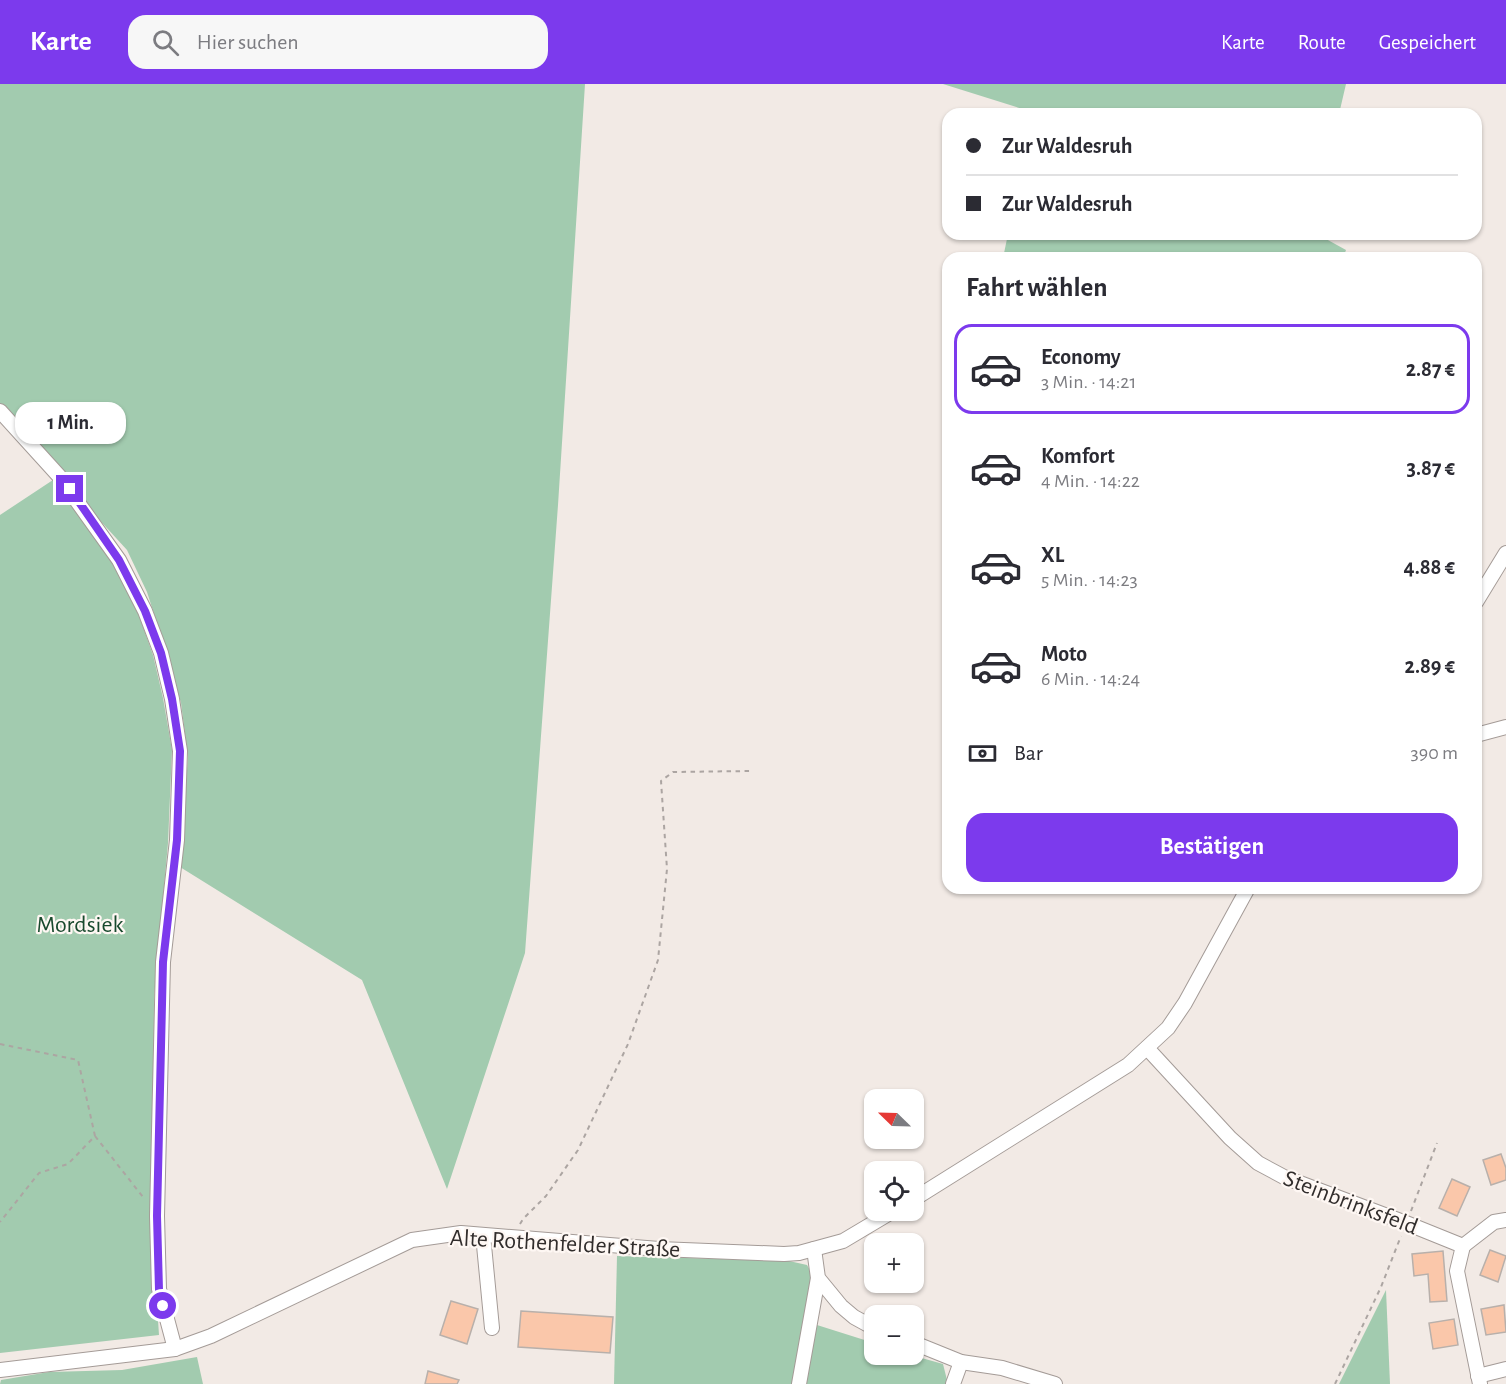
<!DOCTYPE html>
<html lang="de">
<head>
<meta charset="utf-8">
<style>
	:root { --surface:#fff; --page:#f7f7f7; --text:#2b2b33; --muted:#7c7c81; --line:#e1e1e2; --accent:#7c3aed }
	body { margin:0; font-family:"Alegreya Sans",sans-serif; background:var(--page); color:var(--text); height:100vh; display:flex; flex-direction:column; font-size:22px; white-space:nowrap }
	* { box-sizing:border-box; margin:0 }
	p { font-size:20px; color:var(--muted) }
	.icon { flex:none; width:33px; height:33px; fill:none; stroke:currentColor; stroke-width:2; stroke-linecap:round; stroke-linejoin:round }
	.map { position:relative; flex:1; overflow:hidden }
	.sheet { position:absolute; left:942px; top:168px; width:540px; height:642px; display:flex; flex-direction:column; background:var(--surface); border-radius:18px; box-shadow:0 2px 4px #0004 }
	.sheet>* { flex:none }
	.top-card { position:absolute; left:942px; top:24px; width:540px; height:132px; border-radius:18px; box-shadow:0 2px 4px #0004; display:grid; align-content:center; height:132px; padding:0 24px; background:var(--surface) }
	.needle { width:39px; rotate:293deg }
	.buttons { position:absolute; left:864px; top:1005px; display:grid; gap:12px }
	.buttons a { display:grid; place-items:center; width:60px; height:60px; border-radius:12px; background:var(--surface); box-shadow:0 2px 4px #0004; font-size:30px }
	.end { position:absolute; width:27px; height:27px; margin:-14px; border:8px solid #7c3aed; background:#fff; box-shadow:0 0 0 3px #fff }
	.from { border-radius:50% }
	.bubble { position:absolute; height:42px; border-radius:18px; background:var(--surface); box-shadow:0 2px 4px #0004; font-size:20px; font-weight:700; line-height:42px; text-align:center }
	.top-card b { display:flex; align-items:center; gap:21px; height:57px; font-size:22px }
	.top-card b+b { border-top:2px solid var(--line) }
	.top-card i { width:15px; height:15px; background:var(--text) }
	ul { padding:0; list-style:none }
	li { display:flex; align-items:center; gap:18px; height:90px; margin:0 12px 9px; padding:0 12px; border:3px solid transparent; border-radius:18px }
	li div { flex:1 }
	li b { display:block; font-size:22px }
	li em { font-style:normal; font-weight:700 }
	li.current { border-color:var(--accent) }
	li>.icon { width:54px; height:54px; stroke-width:1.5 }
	h2 { padding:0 24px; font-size:27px; line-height:72px }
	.pay { display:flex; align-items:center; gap:15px; height:66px; padding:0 24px; font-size:22px }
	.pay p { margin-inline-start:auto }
	.primary-button { display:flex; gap:12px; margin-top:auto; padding:12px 24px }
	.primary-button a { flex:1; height:69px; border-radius:18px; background:var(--accent); color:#fff; font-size:24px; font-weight:700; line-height:69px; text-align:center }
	header { display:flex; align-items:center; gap:36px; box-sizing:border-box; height:84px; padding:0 30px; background:var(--accent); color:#fff }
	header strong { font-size:28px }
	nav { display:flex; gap:33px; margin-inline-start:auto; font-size:21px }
	.search { width:420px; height:54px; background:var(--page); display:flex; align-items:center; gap:15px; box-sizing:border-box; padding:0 21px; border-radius:18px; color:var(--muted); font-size:22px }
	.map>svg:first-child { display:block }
</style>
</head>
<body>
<header>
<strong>Karte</strong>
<div class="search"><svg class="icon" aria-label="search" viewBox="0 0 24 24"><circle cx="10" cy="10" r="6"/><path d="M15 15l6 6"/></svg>Hier suchen</div>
<nav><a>Karte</a><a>Route</a><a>Gespeichert</a></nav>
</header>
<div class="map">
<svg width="1506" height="1300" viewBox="0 0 1506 1300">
	<rect width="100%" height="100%" fill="#f2eae5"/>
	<g fill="#a2cbaf">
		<path d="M0,0H585L558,421L525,869L447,1105L362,896L180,783L188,673L181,619L166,567L147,508L127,466L62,395L114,481L137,526L153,571L163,614L172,666L168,759L154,914L153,1161L159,1251L0,1269V431L59,392L0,327Z"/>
		<path d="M943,0H1346L1339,30H1032V28Z"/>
		<path d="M1008,150H1317L1346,166L1343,174H1003Z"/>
		<path d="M617,1172L789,1177L807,1181L812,1190L792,1300H614Z"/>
		<path d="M1386,1206L1390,1300H1339Z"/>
		<path d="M817,1241L874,1259V1270L911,1271L943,1280L947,1296L946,1300H805Z"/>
		<path d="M197,1273L203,1300H0L1,1296L49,1288L122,1286Z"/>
	</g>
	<g fill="#fac7aa" stroke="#b8b0ab" stroke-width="1.5">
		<path d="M1501,1070L1506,1084V1096L1491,1101L1483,1076Z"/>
		<path d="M1452,1095L1470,1103L1457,1132L1439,1124Z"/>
		<path d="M1490,1166L1506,1172L1498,1198L1480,1191Z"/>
		<path d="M1443,1167L1447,1217L1430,1218L1428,1190L1414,1192L1412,1170Z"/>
		<path d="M451,1217L478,1225L467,1260L440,1251Z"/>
		<path d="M1504,1221L1506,1248L1486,1251L1481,1225Z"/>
		<path d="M521,1227L613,1233L610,1269L518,1263Z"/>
		<path d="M1454,1235L1458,1261L1433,1265L1429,1239Z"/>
		<path d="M428,1287L459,1296L457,1300H425Z"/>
	</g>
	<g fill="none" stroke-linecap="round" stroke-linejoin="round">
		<defs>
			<g id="minor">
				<path d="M0,327L59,392L119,476L145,527L161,569L172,615L180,667L177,756L163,878L157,1132L159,1205L175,1265"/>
				<path d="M1476,518L1506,469"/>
				<path d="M1476,651L1506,643"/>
				<path d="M1147,964L1230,1054L1258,1079L1284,1093L1406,1139L1463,1162L1457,1187L1480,1300"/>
				<path d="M914,1115L1128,981L1168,944L1185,919L1248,804"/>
				<path d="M483,1151L492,1244"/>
				<path d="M1463,1162L1494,1138L1506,1136"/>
				<path d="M814,1165L818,1194L841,1222L854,1233L874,1244"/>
				<path d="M914,1259L961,1278L1002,1284L1055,1300"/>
				<path d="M0,1286L175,1265L211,1252L412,1156L461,1149L659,1165L784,1170L799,1169L843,1157L895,1126"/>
				<path d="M1478,1292L1506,1285"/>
				<path d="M799,1300L818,1194"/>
				<path d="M953,1300L961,1278"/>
			</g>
		</defs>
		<use href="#minor" stroke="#a49b97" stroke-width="16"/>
		<g stroke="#aca5a2" stroke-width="2" stroke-dasharray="4.5 4.5" stroke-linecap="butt">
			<path d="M0,960L78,976L95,1052L68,1080L39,1089L0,1138"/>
			<path d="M95,1052L143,1113"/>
			<path d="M1411,1127L1437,1059"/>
			<path d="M520,1140L523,1135L546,1112L578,1066L628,960L658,876L667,785L661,697L673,688L750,687"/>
			<path d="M1335,1300L1381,1203L1401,1152"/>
		</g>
		<use href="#minor" stroke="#fff" stroke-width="14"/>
	</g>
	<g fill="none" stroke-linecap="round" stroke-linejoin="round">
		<path stroke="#7c3aed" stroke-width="8" d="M70,405L119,476L145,527L161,569L172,615L180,667L177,756L163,878L157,1132L159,1206L163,1222"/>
	</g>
	<g text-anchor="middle" stroke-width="4.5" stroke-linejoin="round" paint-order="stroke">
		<g font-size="24" fill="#18492d" stroke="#fef7f3">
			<text x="80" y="848">Mordsiek</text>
		</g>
		<g font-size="24" fill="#312d2c" stroke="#fef7f3">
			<text transform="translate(1351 1118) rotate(21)" y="8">Steinbrinksfeld</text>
			<text transform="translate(565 1159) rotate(3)" y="8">Alte Rothenfelder Straße</text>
		</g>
	</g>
</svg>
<div class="buttons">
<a><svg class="needle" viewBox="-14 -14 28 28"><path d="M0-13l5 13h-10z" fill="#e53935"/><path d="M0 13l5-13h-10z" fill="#7c7c81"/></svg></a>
<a><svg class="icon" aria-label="locate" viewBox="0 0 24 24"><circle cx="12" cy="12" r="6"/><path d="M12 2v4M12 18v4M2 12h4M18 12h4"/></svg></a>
<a>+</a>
<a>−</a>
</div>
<i class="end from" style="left:163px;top:1222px"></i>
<i class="end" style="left:70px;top:405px"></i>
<div class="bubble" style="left:15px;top:318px;width:111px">1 Min.</div>
<div class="top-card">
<b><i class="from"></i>Zur Waldesruh</b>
<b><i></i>Zur Waldesruh</b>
</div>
<section class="sheet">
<h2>Fahrt wählen</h2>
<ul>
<li class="current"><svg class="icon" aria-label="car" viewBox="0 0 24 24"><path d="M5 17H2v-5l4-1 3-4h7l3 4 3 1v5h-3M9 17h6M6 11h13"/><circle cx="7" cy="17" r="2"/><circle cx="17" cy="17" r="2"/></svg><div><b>Economy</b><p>3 Min. · 14:21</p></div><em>2.87 €</em></li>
<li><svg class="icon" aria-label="car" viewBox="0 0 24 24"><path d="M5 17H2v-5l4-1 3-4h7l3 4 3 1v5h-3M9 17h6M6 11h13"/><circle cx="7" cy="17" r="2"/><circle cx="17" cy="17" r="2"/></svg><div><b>Komfort</b><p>4 Min. · 14:22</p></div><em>3.87 €</em></li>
<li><svg class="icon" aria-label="car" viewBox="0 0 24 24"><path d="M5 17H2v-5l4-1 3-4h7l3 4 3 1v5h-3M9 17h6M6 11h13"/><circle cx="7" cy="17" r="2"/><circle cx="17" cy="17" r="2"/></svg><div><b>XL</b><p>5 Min. · 14:23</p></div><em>4.88 €</em></li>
<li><svg class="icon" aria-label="car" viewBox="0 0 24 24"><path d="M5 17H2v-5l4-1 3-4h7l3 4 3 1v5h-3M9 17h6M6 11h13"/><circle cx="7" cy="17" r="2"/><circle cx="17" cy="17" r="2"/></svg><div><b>Moto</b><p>6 Min. · 14:24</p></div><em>2.89 €</em></li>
</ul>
<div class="pay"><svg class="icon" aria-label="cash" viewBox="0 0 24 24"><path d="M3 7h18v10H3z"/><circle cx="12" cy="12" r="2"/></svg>Bar<p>390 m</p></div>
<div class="primary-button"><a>Bestätigen</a></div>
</section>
</div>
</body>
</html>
